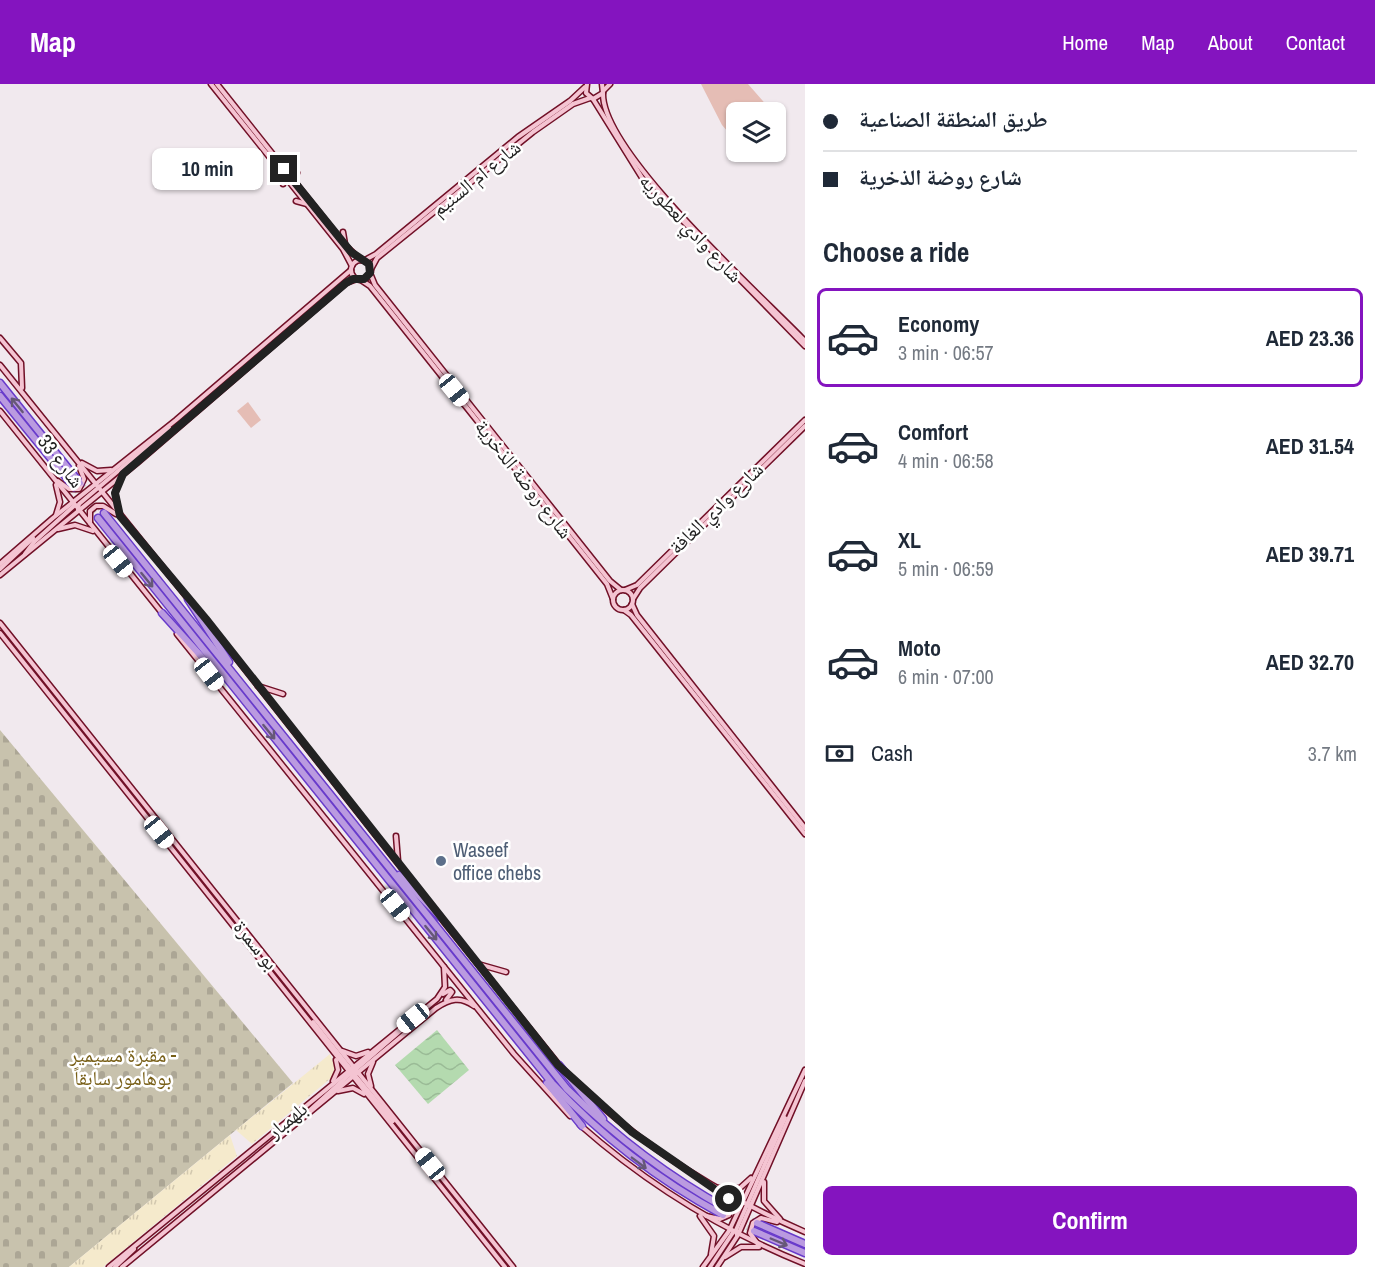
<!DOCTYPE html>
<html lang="en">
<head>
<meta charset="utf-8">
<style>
	:root { --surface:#fff; --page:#f6f6f7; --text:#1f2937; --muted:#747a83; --line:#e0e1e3; --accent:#8414bf }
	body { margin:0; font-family:"Archivo Narrow","Noto Naskh Arabic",sans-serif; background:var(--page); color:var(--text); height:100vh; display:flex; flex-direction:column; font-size:22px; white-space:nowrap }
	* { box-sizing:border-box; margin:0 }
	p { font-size:20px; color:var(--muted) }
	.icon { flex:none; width:33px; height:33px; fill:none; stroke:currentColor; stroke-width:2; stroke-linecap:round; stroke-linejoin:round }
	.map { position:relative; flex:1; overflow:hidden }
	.panel { display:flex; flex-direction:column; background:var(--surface); width:570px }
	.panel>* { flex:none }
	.banner { display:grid; align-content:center; height:132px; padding:0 18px; background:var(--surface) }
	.tools { position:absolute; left:726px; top:18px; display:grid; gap:12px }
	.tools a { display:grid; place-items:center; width:60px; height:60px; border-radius:9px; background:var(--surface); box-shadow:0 2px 4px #0004; font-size:30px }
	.end { position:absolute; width:27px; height:27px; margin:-14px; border:8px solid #222; background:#fff; box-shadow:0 0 0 3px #fff }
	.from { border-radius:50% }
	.bubble { position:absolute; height:42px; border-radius:9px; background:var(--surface); box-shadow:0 2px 4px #0004; font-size:20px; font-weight:700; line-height:42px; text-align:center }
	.car { position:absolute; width:18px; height:36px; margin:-18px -9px; border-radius:8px; box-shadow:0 0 4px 2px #0007; background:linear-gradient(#fff 24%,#345 0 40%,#fff 0 76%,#345 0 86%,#fff 0) }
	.banner b { display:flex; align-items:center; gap:21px; height:57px; font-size:22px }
	.banner b+b { border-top:2px solid var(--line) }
	.banner i { width:15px; height:15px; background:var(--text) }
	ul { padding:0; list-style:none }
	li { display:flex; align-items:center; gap:18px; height:99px; margin:0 12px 9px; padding:0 6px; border:3px solid transparent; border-radius:9px }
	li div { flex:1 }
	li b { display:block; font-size:22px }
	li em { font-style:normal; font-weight:700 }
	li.current { border-color:var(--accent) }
	li>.icon { width:54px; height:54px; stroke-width:1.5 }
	h2 { padding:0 18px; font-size:27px; line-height:72px }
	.pay { display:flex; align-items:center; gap:15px; height:66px; padding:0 18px; font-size:22px }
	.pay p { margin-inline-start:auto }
	.action { display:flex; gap:12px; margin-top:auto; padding:12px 18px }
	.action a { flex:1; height:69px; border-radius:9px; background:var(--accent); color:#fff; font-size:24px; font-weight:700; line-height:69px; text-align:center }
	header { display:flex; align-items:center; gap:36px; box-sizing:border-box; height:84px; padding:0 30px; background:var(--accent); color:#fff }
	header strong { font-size:28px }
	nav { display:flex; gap:33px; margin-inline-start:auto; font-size:21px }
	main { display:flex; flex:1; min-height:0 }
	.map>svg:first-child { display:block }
</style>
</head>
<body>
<header>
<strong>Map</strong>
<nav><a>Home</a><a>Map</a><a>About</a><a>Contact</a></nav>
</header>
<main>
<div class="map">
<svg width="805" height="1183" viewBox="0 0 805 1183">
	<defs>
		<pattern id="cemetery-stones" width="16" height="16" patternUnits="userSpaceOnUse" patternTransform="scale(1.5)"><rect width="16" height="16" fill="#c8c2ad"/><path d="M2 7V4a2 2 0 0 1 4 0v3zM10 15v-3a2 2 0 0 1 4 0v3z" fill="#aca695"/></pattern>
		<pattern id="park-tufts" width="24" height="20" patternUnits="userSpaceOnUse" patternTransform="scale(1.5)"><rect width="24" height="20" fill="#f5eacc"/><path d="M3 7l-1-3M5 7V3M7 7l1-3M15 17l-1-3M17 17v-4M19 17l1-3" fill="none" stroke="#d2c8af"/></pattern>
		<pattern id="water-waves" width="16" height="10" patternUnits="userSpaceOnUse" patternTransform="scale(1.5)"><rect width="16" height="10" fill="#b4daaf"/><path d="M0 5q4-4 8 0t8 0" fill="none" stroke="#9abb96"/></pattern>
	</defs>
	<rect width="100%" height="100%" fill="#f1e9ee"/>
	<g fill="#e5bdb5">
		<path d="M701,0H748L770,25L766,28H736L735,56L722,41Z"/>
		<path d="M248,318L261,336L251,344L237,327Z"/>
	</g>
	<path fill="url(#cemetery-stones)" d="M0,646L293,999L69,1183H0Z"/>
	<g fill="url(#park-tufts)">
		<path d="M330,970L335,984L331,994L252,1060L236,1046Z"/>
		<path d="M230,1051L237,1072L103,1183H69Z"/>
	</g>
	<path fill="url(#water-waves)" d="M437,946L469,986L428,1020L395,981Z"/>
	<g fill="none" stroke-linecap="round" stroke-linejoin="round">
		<g stroke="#c8c1c5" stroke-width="6" stroke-dasharray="6 3" stroke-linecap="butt">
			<path d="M80,399L104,429"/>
			<path d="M74,403L98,434"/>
			<path d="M727,1125L757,1139"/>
			<path d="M723,1131L754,1147"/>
		</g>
		<defs>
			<g id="secondary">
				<path d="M211,0L343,165L352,182"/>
				<path d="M217,0L345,161L361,176"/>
				<path d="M587,0L586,9L593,15L603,9L602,0"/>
				<path d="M604,6L610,0"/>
				<path d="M603,9C601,68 761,211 805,257"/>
				<path d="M593,15L644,97L805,262"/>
				<path d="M286,85L297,89"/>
				<path d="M281,88L283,100"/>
				<path d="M296,117L307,120"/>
				<path d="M343,148L345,160"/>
				<path d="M365,176L376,170L518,53L570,17L585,3"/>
				<circle cx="361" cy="186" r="10"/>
				<path d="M371,185L377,174L533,48L573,20L590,14"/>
				<path d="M370,189L375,201L610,497L621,506"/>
				<path d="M361,196L370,202L607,500L613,515"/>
				<path d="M0,254L21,279L22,304"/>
				<path d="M0,281L190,517"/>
				<path d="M0,327L162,529"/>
				<path d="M82,379L97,387L111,386"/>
				<path d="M58,397L69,405H79L84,395L79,382"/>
				<path d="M78,426L79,420L169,344"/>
				<path d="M119,429L115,409L121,393"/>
				<path d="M56,431L60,418L56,401"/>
				<path d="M90,439V427L96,422H103L116,430"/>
				<path d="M58,445L75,441L93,447"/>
				<path d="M25,470L34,458L75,421"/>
				<path d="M0,480L53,434L176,336L351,186"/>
				<path d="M0,485L33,454"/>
				<path d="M0,491L137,379L346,199L357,195"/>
				<path d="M625,506L637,501L805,336"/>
				<circle cx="623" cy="516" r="10"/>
				<path d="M633,515L640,504L805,342"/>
				<path d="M632,520L637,531L805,744"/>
				<path d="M624,526L631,531L805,750"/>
				<path d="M199,527L426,815"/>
				<path d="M0,539L513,1183"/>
				<path d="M0,549L505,1183"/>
				<path d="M177,550L514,970L570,1032"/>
				<path d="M258,602L283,610"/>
				<path d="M396,752L398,777"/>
				<path d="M440,833L559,981"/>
				<path d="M478,880L506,888"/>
				<path d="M443,910L450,906L452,908L446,916"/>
				<path d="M313,938L352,987"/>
				<path d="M342,967L356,972L368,968"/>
				<path d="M353,989L393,1037"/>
				<path d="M352,993L355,986L407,941"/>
				<path d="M333,997L338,986L336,976"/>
				<path d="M577,1000C644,1064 720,1111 805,1148"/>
				<path d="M371,1002L368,990L373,978"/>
				<path d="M338,1007L353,1004L364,1010"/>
				<path d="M299,1036L351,989"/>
				<path d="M580,1041C648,1101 721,1146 805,1180"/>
				<path d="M764,1098V1117L780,1135"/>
				<path d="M718,1104H740L751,1094"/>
				<path d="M700,1132L714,1152L711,1170"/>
				<path d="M706,1132L720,1135L729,1131L731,1120L725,1112"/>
				<path d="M737,1151L736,1146L785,1034"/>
				<path d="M757,1159L750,1149L753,1139L761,1134L777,1138"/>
				<path d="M725,1173L741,1163H759"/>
				<path d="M109,1183L437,915L445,903L444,883"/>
				<path d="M115,1183L134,1165"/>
				<path d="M122,1183L436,924C450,915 460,912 474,922"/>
				<path d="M703,1183L729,1147L805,986"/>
				<path d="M710,1183L734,1147"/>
				<path d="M717,1183L738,1151L805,997"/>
			</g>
			<g id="highway">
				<path d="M0,299L80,399"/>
				<path d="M0,312L74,403"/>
				<path d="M104,429L567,1005C616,1053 667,1092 727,1125"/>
				<path d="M98,434L552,999C602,1053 658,1096 723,1131"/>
				<path d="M188,515L229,578"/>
				<path d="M162,529L220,593"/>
				<path d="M399,791L440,833"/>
				<path d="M559,981L603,1035"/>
				<path d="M547,999L582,1042"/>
				<path d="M757,1139L805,1160"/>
				<path d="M754,1147L805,1169"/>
			</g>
		</defs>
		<use href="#secondary" stroke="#711027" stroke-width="7"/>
		<use href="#highway" stroke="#683bcb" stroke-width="9"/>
		<use href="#secondary" stroke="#f4c4d2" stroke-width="4"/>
		<use href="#highway" stroke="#ba9ae0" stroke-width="6"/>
	</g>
	<defs><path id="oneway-shaft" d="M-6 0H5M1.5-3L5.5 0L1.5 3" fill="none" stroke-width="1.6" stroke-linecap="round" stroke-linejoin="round" transform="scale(1.5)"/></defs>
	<g stroke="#665877">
		<use href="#oneway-shaft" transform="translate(17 321) rotate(-129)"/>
		<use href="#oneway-shaft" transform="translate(147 496) rotate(51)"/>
		<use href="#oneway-shaft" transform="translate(269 648) rotate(51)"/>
		<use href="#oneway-shaft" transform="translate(431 849) rotate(51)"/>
		<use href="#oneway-shaft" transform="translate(639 1079) rotate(37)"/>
		<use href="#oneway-shaft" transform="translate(779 1158) rotate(23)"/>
	</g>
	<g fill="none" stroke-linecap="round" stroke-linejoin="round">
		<path stroke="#222" stroke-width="8" d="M284,85L351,168L369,180L370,189L364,195H353L346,199L123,390L115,409L120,432L206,535L558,981L632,1048L729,1115"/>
	</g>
	<circle fill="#5c6f8a" stroke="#fff" stroke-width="2" cx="441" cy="777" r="6"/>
	<g text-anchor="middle" stroke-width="5" stroke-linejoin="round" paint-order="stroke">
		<g font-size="20" fill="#222" stroke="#fff">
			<text transform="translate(476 94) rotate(-39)" y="7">شارع ام السنيم</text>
			<text transform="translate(691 144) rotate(47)" y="7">شارع وادي لعطوريه</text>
			<text transform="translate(61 377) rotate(52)" y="7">شارع 33</text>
			<text transform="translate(524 395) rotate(52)" y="7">شارع روضة الذخرية</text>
			<text transform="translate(716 424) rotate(-44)" y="7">شارع وادي الغافة</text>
			<text transform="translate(256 861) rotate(51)" y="7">بو سمرة</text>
			<text transform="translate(287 1036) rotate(-39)" y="7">بلهمبار</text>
		</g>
		<g font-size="20" fill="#4e5e75" stroke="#fff" text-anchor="start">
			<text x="453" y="773">Waseef<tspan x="453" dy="23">office chebs</tspan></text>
		</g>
		<g font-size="20" fill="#785f17" stroke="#fff">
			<text x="123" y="978">مقبرة مسيمير -<tspan x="123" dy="23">بوهامور سابقاً</tspan></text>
		</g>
	</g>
</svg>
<div class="tools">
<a><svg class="icon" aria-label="layers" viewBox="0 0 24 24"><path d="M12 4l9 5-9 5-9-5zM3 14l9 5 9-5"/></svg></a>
</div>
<i class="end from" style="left:729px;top:1115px"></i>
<i class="end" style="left:284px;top:85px"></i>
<div class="bubble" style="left:152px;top:64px;width:111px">10 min</div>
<i class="car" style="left:454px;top:306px;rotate:141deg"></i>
<i class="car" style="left:118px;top:477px;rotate:141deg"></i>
<i class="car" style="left:209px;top:590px;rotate:142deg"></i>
<i class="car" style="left:159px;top:748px;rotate:141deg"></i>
<i class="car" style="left:395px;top:821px;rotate:141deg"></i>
<i class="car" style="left:413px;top:934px;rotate:231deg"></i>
<i class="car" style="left:430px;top:1080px;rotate:321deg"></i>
</div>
<section class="panel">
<div class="banner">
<b><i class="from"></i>طريق المنطقة الصناعية</b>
<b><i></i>شارع روضة الذخرية</b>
</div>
<h2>Choose a ride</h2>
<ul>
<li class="current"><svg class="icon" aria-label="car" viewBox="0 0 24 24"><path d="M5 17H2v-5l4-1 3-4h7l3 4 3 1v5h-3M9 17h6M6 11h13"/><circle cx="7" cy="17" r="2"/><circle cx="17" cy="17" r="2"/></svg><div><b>Economy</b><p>3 min · 06:57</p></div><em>AED 23.36</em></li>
<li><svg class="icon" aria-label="car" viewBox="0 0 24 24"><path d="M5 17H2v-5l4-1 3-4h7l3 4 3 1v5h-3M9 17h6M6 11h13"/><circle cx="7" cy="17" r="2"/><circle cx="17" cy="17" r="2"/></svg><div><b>Comfort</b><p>4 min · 06:58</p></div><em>AED 31.54</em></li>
<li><svg class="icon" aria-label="car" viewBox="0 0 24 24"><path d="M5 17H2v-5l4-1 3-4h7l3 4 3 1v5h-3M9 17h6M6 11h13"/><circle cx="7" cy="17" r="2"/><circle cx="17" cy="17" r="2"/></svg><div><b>XL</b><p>5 min · 06:59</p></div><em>AED 39.71</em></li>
<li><svg class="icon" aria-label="car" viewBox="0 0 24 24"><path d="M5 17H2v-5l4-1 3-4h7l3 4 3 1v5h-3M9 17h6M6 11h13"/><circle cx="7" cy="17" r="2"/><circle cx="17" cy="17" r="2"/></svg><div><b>Moto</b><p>6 min · 07:00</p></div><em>AED 32.70</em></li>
</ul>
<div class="pay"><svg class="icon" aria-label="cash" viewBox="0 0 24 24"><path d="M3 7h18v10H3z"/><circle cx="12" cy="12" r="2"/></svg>Cash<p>3.7 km</p></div>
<div class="action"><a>Confirm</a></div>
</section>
</main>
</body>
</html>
